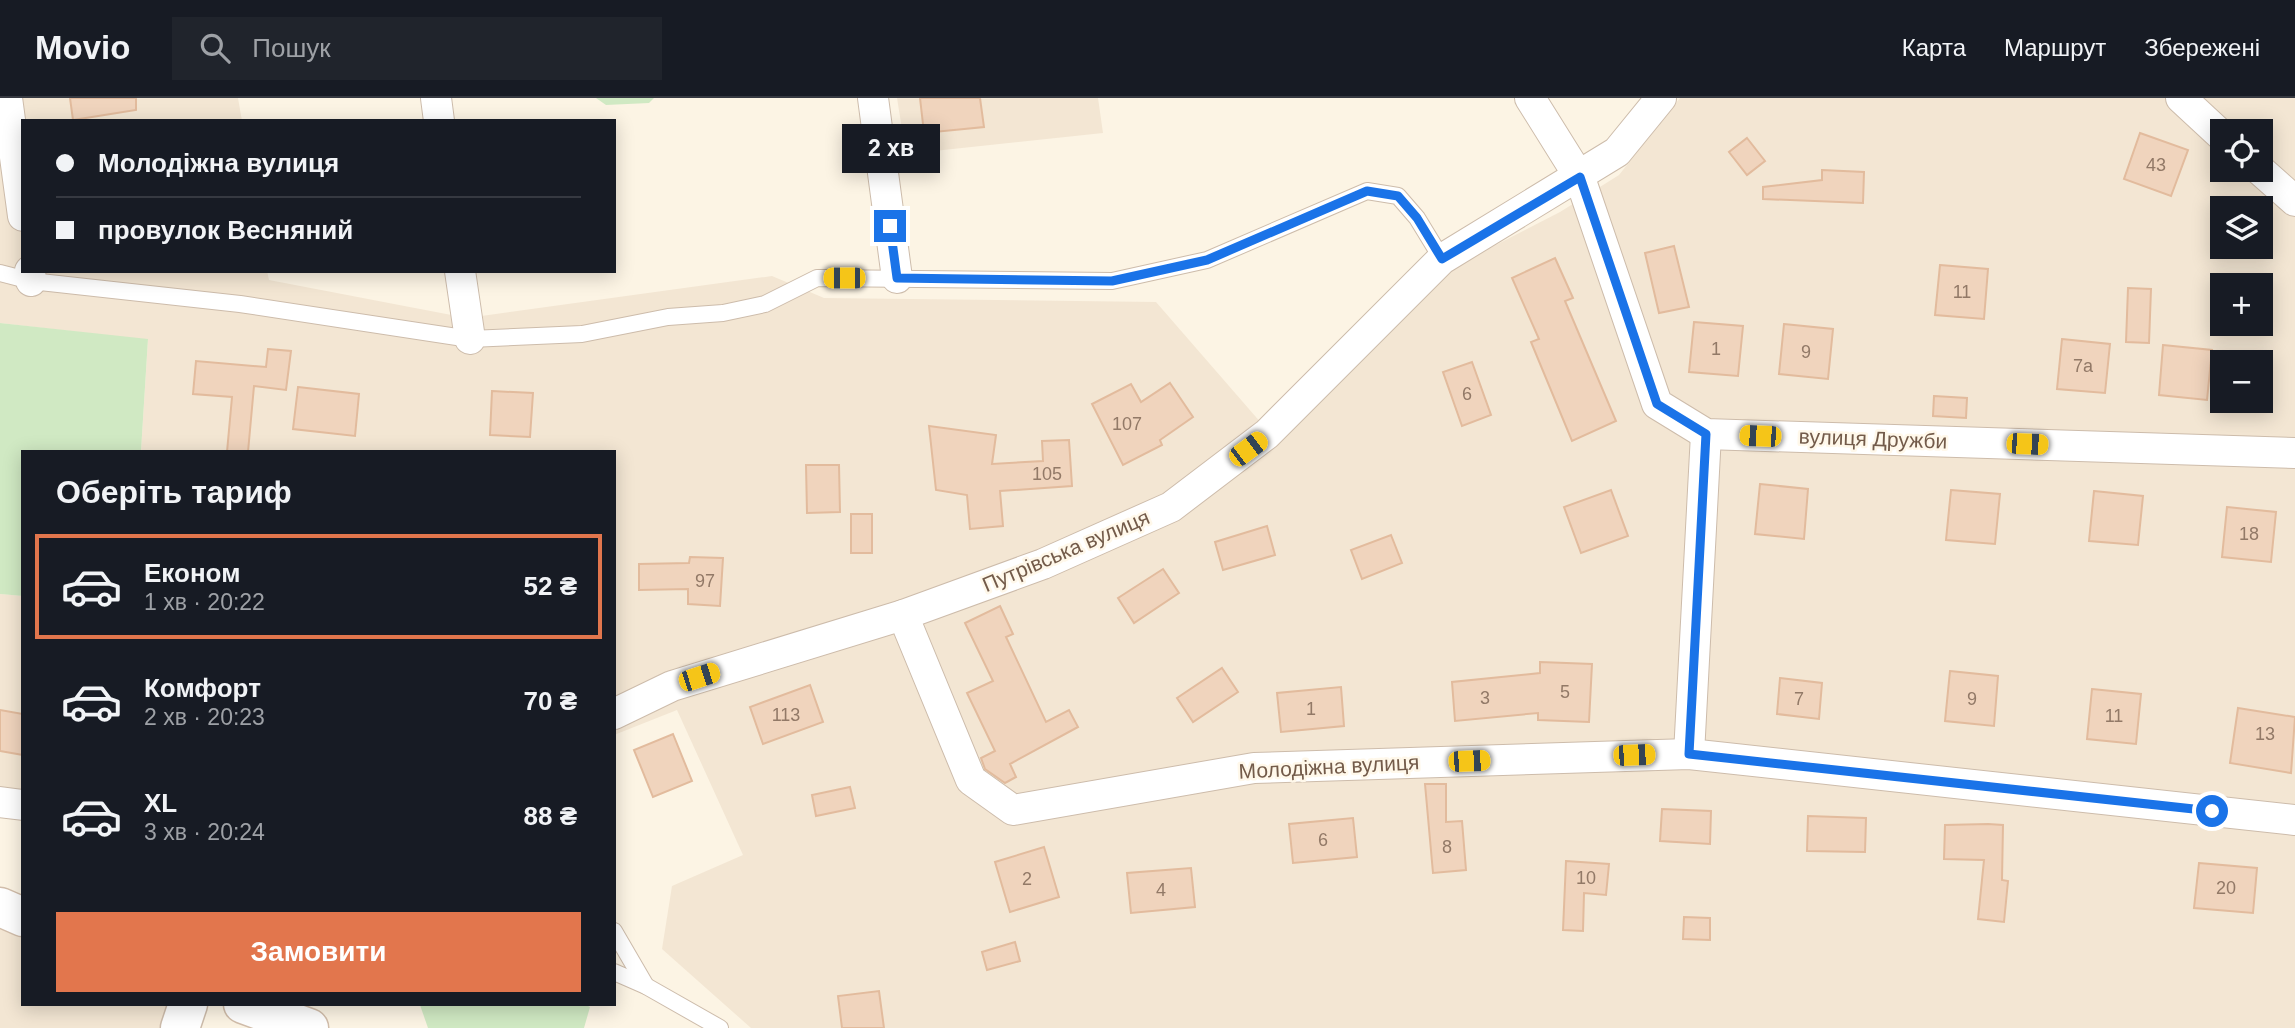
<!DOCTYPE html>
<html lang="uk">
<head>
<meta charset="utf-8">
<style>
	:root { --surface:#171b24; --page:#20242c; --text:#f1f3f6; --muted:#9ea1a6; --line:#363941; --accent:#e2764d }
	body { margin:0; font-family:Arial,sans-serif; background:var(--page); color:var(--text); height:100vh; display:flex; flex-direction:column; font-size:26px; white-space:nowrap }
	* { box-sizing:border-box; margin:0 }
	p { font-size:23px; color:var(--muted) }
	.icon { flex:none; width:38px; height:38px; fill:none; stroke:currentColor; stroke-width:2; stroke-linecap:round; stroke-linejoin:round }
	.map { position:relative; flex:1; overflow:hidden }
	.details { position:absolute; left:21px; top:352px; width:595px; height:556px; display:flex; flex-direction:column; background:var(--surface); border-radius:0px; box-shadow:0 4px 18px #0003 }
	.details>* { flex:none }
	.top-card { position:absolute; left:21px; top:21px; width:595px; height:154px; border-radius:0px; box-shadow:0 4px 18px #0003; display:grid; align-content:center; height:154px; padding:0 35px; background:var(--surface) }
	.buttons { position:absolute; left:2210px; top:21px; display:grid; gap:14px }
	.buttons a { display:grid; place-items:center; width:63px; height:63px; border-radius:0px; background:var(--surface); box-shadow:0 4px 18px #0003; font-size:35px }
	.end { position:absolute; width:32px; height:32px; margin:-16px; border:9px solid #1a73e8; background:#fff; box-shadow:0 0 0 4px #fff }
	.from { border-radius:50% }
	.bubble { position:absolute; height:49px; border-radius:0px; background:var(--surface); box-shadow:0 4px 18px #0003; font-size:23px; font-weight:600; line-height:49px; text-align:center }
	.car { position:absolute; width:21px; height:42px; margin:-21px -10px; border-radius:9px; box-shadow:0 0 5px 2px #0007; background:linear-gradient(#f5c518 24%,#345 0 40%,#f5c518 0 76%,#345 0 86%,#f5c518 0) }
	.top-card b { display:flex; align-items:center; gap:24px; height:66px; font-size:26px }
	.top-card b+b { border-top:2px solid var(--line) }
	.top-card i { width:18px; height:18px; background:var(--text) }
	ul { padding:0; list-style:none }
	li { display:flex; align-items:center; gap:21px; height:105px; margin:0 14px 10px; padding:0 21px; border:4px solid transparent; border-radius:0px }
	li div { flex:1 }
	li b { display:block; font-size:26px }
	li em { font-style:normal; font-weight:600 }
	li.active { border-color:var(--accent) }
	li>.icon { width:63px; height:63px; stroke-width:1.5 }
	h2 { padding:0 35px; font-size:32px; line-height:84px }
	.cta { display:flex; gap:14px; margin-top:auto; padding:14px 35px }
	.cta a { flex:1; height:80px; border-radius:0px; background:var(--accent); color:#fff; font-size:28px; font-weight:600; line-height:80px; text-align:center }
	header { display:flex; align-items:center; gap:42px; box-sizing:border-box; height:98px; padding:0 35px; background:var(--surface); border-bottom:2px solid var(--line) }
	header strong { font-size:33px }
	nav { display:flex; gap:38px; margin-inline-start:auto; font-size:24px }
	.search { width:490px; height:63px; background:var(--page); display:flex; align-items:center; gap:18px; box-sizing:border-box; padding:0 24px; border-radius:0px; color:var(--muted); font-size:26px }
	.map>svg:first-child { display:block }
</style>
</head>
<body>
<header>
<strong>Movio</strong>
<div class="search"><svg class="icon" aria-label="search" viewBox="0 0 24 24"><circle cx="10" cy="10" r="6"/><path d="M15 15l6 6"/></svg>Пошук</div>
<nav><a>Карта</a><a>Маршрут</a><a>Збережені</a></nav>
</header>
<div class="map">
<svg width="2295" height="930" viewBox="0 0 2295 930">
	<rect width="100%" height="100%" fill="#fcf4e4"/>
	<g fill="#f3e6d3" fill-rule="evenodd">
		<path d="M0,0H238L242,23H23V173H267L269,182L467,220L772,178L824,200L1156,204L1276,342L1453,169L1560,114L1619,77L1680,0H2295V930H751L662,851L672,788L743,757L677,612L614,637V354L141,353L148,242L0,225ZM2222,33H2261V72H2222ZM2222,110H2261V149H2222ZM2222,187H2261V226H2222ZM2222,264H2261V303H2222Z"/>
		<path d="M897,0H1098L1103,35L906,56Z"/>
		<path d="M0,496L23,498V717L0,714Z"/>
		<path d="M0,794L23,803V906L169,907L164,930H0Z"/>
	</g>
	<g fill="#d0e9c3">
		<path d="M596,0H654L649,5L606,7Z"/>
		<path d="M0,225L148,241L141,353L23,354V498L0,496Z"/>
		<path d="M586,907L590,909L584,930H428L420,907Z"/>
	</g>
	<g fill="#f0d4bd" stroke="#e2bb9d" stroke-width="2">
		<path d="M70,0H136V12L73,22Z"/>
		<path d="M920,0H980L984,29L924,35Z"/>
		<path d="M2140,35L2188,52L2171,98L2124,81Z"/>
		<path d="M1747,40L1765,63L1747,77L1729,54Z"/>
		<path d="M1822,72L1864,74L1863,105L1763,101V89L1822,82Z"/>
		<path d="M1674,148L1689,209L1659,215L1645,155Z"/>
		<path d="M1555,160L1573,200L1565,203L1616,323L1572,343L1531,244L1539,241L1512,180Z"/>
		<path d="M1940,167L1988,171L1984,221L1935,217Z"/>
		<path d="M2128,190L2151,191L2149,245L2126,244Z"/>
		<path d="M1694,224L1743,228L1738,278L1689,274Z"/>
		<path d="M1784,226L1833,231L1828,281L1779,276Z"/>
		<path d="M2062,241L2110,246L2105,295L2057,291Z"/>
		<path d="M2163,247L2212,252L2207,302L2159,297Z"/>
		<path d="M268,251L291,253L286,292L254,288L248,354H227L232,299L193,296L196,263L266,269Z"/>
		<path d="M1472,264L1491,317L1462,328L1443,274Z"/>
		<path d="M1170,285L1193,319L1160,342L1162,347L1123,367L1092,306L1131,286L1141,304Z"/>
		<path d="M298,289L359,296L355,338L293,331Z"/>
		<path d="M492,293L533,295L530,339L490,337Z"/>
		<path d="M1934,298L1967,300L1966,320L1933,318Z"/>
		<path d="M929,328L996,337L992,366L1043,363L1042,343L1069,342L1072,388L1000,393L1003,428L970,431L967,397L936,392Z"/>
		<path d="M806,367H839L840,414L807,415Z"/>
		<path d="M1760,386L1808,391L1804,441L1755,436Z"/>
		<path d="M1611,392L1628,438L1581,455L1564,409Z"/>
		<path d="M1951,392L2000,396L1995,446L1946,442Z"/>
		<path d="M2094,393L2143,398L2138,447L2089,443Z"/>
		<path d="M2227,409L2276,414L2271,464L2222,459Z"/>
		<rect x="851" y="416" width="21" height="39"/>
		<path d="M1267,428L1275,457L1223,472L1215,444Z"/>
		<path d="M1391,437L1402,465L1362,481L1351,452Z"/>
		<path d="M690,459L723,460L720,508L688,506V491L639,492V466L689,465Z"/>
		<path d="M1163,471L1179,495L1134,525L1118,500Z"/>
		<path d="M1000,508L1013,536L1006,539L1046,624L1069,612L1078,629L1010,666L1016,679L1005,685L985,671L981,660L995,653L967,595L993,583L965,525Z"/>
		<path d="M1540,564L1592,566L1589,624L1538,622V615L1455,623L1452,584L1540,575Z"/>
		<path d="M1222,570L1238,594L1193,624L1177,600Z"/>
		<path d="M1950,573L1998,578L1994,628L1945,623Z"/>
		<path d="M1780,580L1822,585L1819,621L1777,616Z"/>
		<path d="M810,587L823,624L763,646L750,609Z"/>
		<path d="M1341,589L1344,628L1281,634L1277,595Z"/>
		<path d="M2092,591L2141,596L2136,646L2087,641Z"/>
		<path d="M2238,610L2295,619L2291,675L2230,665Z"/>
		<path d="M0,612L23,616V657L0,653Z"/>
		<path d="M673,636L692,683L653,699L634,652Z"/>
		<path d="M1425,686H1446V724L1462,723L1466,772L1433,775Z"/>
		<path d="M850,689L855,710L816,718L812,697Z"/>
		<path d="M1662,711L1711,713L1710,746L1660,743Z"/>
		<path d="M1808,718L1866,720L1865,754L1807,753Z"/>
		<path d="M1353,720L1357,759L1293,765L1289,726Z"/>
		<path d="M1988,726L2003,727L2002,782L2008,783L2004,824L1978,821L1984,762L1944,761L1945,727Z"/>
		<path d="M1044,749L1059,799L1010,814L995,764Z"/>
		<path d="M1566,763L1609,766L1606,797L1584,795L1583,833L1563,832Z"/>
		<path d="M2199,765L2257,770L2253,815L2194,810Z"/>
		<path d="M1191,770L1195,809L1131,815L1127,775Z"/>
		<path d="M1684,819L1710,820V842L1683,841Z"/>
		<path d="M1015,844L1020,863L987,872L982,854Z"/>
		<path d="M879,893L884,930H842L838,898Z"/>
	</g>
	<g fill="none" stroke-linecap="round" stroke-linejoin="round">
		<defs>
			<g id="service">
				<path d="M0,175L31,183L240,206L470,241L582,236L668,219L723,215L765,206L817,180L1112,183L1207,162L1367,93L1398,98L1417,120L1442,161"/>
				<path d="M614,833L646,888"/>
				<path d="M614,874L646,888L720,930"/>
			</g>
			<g id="minor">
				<path d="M7,0L23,118"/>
				<path d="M436,0L439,23"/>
				<path d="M873,0L897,180"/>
				<path d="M1530,0L1580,80L1657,306L1706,336L2295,355"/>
				<path d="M2181,0L2222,38"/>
				<path d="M2260,72L2295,103"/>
				<path d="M30,173L31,183"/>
				<path d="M460,173L470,241"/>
				<path d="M903,517L971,682L1013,712L1254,670L1689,656L2295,722"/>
				<path d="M614,616L672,588L903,517L1043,466L1171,409L1267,336L1442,161L1617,54L1661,0"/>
				<path d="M1689,656L1706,336"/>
				<path d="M0,704L23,707"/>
			</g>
			<path id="tertiary" d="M180,930L188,906"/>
			<g id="secondary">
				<path d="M0,809L23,819"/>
				<path d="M243,906L309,930"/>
			</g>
		</defs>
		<use href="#service" stroke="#cdbcab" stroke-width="18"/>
		<use href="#minor" stroke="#cdbcab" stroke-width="32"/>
		<use href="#tertiary" stroke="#cdbcab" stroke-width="41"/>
		<use href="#secondary" stroke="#d2beab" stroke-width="41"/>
		<use href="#service" stroke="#fff" stroke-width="16"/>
		<use href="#minor" stroke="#fff" stroke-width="30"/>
		<use href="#tertiary" stroke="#fff" stroke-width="38"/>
		<use href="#secondary" stroke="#fff" stroke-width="38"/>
	</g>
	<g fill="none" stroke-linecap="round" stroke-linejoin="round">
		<path stroke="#1a73e8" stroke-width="9" d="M890,128L897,180L1112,183L1207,162L1367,93L1398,98L1417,120L1442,161L1580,79L1657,306L1706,336L1689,656L2212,713"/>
	</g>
	<g text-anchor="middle" stroke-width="5" stroke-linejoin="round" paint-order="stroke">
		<g font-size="18" fill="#927967">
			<text x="2156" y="73">43</text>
			<text x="1962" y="200">11</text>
			<text x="1716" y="257">1</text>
			<text x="1806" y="260">9</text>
			<text x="2083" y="274">7а</text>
			<text x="1467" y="302">6</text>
			<text x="1127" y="332">107</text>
			<text x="1047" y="382">105</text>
			<text x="2249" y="442">18</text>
			<text x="705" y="489">97</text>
			<text x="1565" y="600">5</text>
			<text x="1485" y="606">3</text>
			<text x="1799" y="607">7</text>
			<text x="1972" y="607">9</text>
			<text x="1311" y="617">1</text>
			<text x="786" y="623">113</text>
			<text x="2114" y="624">11</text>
			<text x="2265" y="642">13</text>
			<text x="1323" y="748">6</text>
			<text x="1447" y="755">8</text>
			<text x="1586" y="786">10</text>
			<text x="1027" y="787">2</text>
			<text x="2226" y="796">20</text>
			<text x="1161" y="798">4</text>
		</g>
		<g font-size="21" fill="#735b4a" stroke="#fff8ea">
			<text transform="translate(1873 341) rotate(2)" y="7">вулиця Дружби</text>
			<text transform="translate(1066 453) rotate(-23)" y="7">Путрівська вулиця</text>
			<text transform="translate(1329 669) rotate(-3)" y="7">Молодіжна вулиця</text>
		</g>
	</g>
</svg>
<div class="buttons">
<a><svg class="icon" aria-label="locate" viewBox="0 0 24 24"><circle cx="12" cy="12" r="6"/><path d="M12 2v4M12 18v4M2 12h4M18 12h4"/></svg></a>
<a><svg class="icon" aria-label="layers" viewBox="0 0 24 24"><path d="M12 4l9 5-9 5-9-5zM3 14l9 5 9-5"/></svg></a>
<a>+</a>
<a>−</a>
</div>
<i class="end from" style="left:2212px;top:713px"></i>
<i class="end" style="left:890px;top:128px"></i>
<div class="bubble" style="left:842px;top:26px;width:98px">2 хв</div>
<i class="car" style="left:844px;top:180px;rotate:270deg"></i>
<i class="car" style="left:1760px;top:338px;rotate:272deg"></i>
<i class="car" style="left:2027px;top:346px;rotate:92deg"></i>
<i class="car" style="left:1248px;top:351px;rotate:53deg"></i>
<i class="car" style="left:699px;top:579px;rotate:72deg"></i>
<i class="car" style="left:1634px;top:657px;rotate:88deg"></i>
<i class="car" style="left:1469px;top:663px;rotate:88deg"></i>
<div class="top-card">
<b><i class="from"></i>Молодіжна вулиця</b>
<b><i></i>провулок Весняний</b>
</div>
<section class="details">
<h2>Оберіть тариф</h2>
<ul>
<li class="active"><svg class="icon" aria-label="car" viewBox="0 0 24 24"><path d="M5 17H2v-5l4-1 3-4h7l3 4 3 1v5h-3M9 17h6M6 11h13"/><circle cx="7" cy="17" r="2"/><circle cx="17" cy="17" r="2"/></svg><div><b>Економ</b><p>1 хв · 20:22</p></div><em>52 ₴</em></li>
<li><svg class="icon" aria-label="car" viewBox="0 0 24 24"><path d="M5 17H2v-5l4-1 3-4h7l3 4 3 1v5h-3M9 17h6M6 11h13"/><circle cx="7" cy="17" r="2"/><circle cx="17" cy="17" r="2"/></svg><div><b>Комфорт</b><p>2 хв · 20:23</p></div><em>70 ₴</em></li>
<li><svg class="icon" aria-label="car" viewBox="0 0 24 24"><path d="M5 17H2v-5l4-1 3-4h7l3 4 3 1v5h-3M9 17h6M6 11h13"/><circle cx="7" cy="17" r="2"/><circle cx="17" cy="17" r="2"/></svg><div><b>XL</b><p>3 хв · 20:24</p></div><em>88 ₴</em></li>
</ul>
<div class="cta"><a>Замовити</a></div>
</section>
</div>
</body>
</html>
